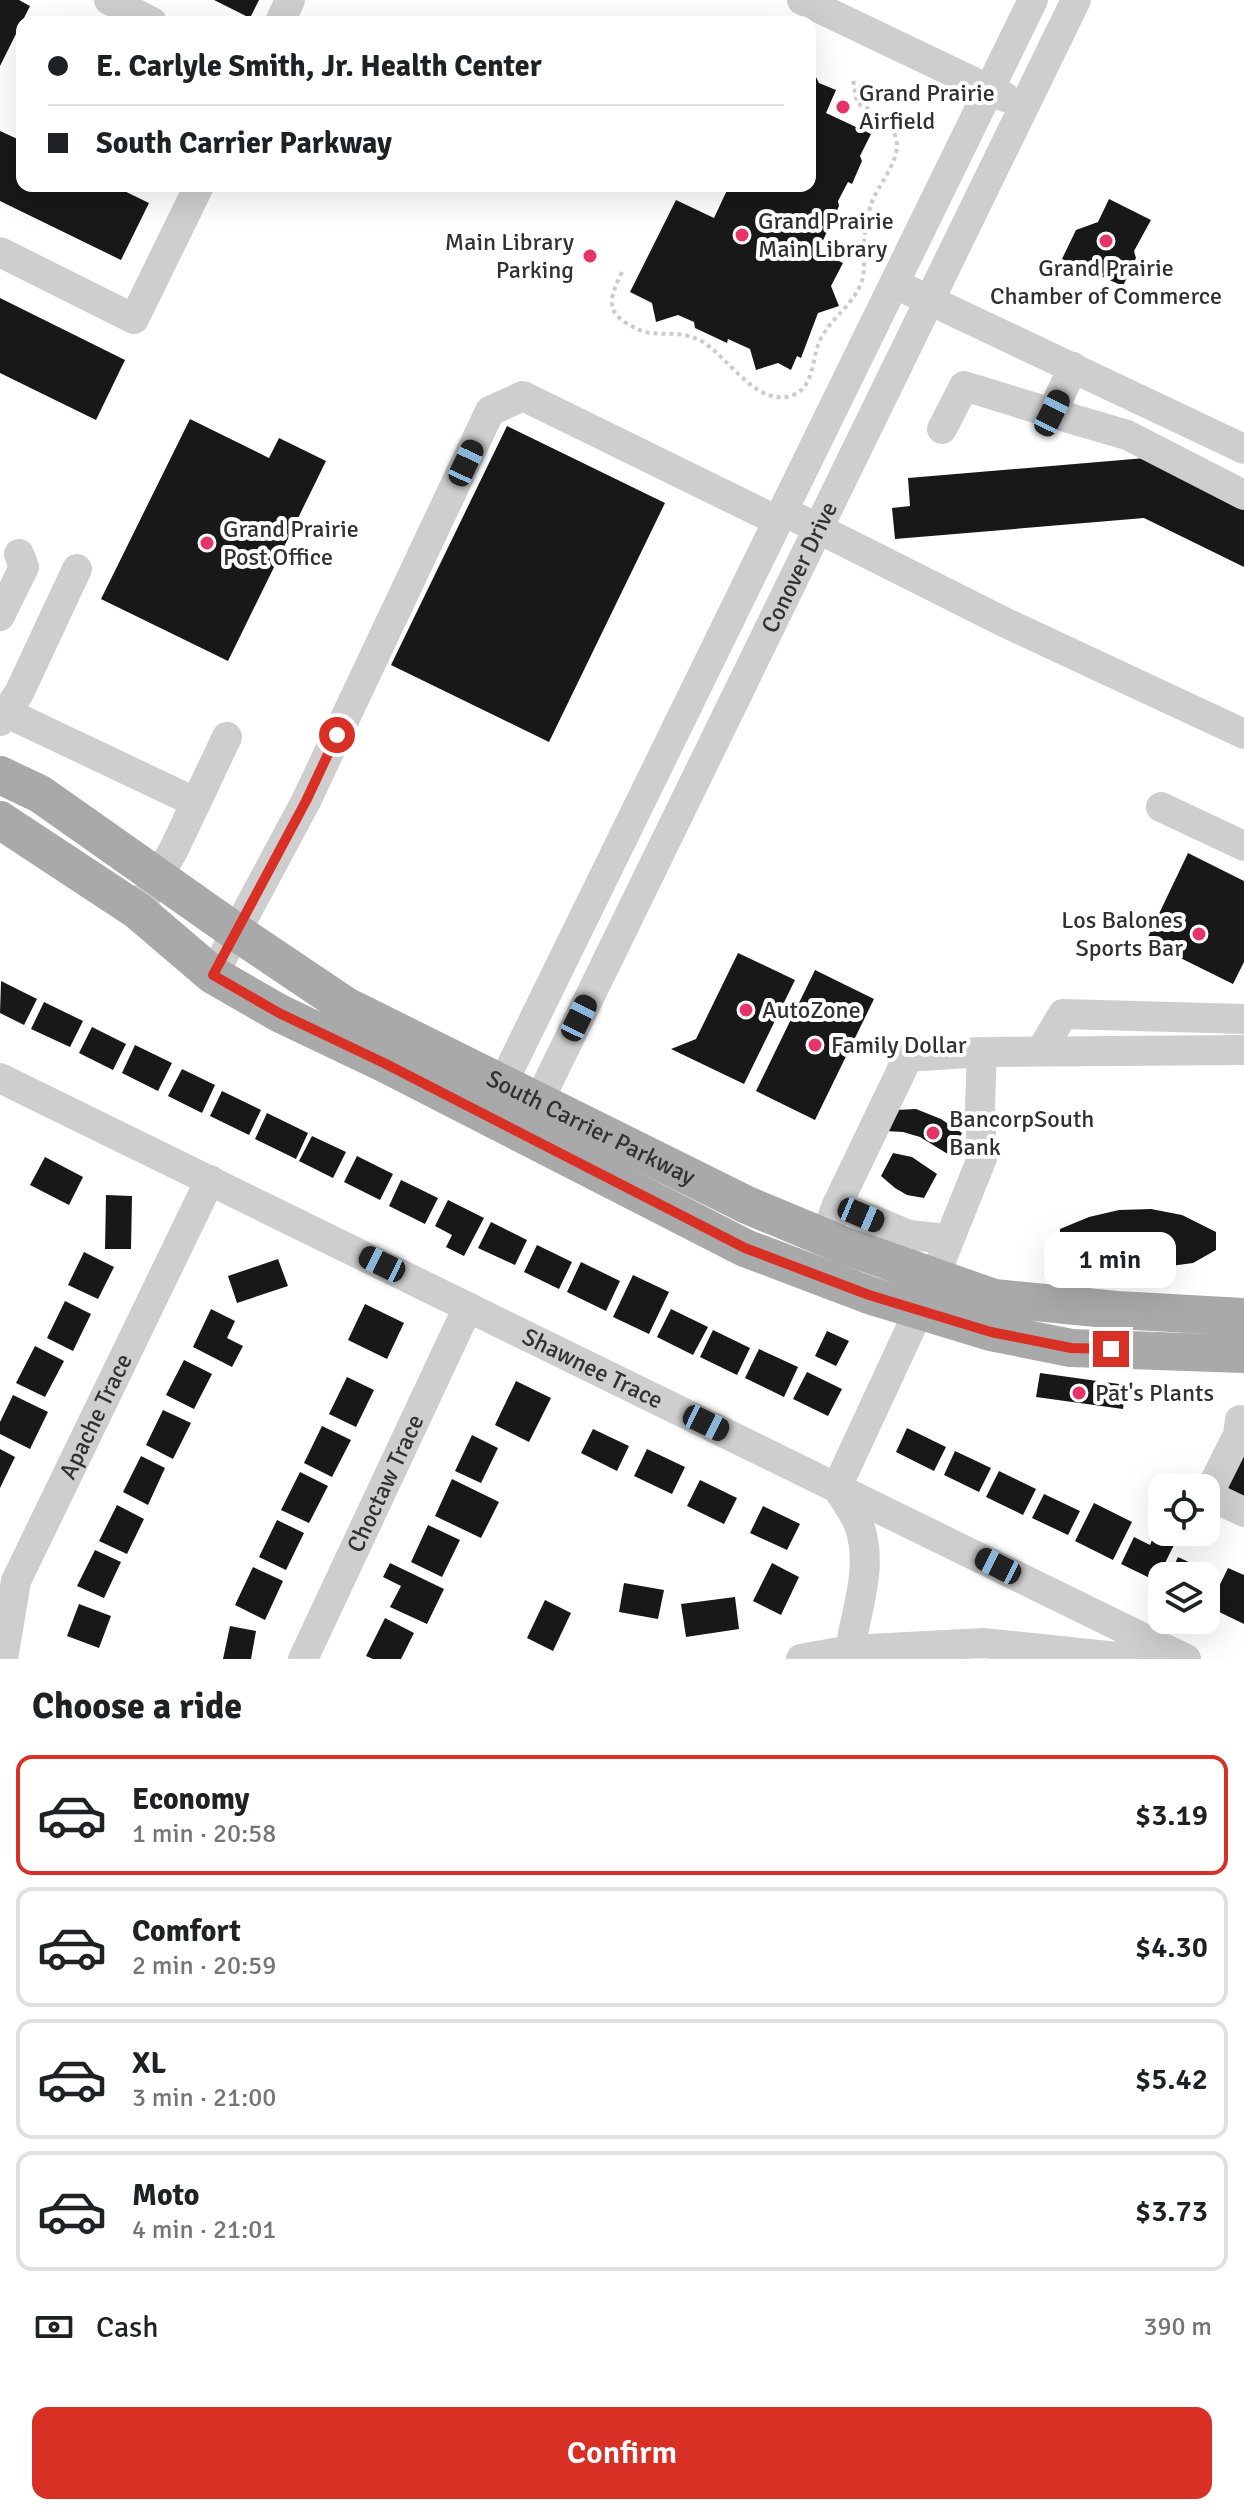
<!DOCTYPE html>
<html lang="en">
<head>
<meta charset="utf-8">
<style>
	:root { --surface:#fff; --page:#f2f2f2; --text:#202124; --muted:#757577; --line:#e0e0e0; --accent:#d93025 }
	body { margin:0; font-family:Signika,sans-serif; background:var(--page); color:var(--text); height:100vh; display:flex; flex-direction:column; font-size:30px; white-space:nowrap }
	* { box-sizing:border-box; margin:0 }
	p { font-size:26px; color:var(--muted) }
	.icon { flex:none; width:44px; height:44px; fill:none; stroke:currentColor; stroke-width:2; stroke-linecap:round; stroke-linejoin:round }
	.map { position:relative; height:1659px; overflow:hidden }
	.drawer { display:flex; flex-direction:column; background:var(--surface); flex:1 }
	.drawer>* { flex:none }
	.hud { position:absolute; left:16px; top:16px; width:800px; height:176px; border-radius:16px; box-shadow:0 8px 32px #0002; display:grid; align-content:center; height:176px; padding:0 32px; background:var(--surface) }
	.tools { position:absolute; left:1148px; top:1474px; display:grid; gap:16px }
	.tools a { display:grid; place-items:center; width:72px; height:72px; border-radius:16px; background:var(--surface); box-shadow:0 8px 32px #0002; font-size:40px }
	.end { position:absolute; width:36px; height:36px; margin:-18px; border:10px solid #d93025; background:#fff; box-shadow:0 0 0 4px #fff }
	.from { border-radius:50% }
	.bubble { position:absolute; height:56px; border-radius:16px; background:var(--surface); box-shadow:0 8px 32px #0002; font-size:26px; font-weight:600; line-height:56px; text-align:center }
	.car { position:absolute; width:24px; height:48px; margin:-24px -12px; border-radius:10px; box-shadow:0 0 6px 2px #0007; background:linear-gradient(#222 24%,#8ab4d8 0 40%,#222 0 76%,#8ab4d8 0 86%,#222 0) }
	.hud b { display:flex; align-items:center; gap:28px; height:76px; font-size:30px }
	.hud b+b { border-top:2px solid var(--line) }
	.hud i { width:20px; height:20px; background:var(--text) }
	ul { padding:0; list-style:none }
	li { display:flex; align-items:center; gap:24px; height:120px; margin:0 16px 12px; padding:0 16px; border:4px solid var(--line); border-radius:16px }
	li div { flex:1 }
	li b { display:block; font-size:30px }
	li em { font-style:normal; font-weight:600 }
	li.current { border-color:var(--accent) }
	li>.icon { width:72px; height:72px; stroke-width:1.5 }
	h2 { padding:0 32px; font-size:36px; line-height:96px }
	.pay { display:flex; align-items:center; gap:20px; height:88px; padding:0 32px; font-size:30px }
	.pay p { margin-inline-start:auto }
	.primary-button { display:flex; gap:16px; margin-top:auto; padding:16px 32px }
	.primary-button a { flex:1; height:92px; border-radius:16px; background:var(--accent); color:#fff; font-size:32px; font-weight:600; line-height:92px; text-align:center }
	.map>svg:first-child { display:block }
</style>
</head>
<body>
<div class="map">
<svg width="1244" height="1659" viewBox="0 0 1244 1659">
	<rect width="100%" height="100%" fill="#fff"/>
	<g fill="#181818">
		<path d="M0,0H19L30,6L0,66Z"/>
		<path d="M214,0H259L250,18Z"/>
		<path d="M810,73L815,75L819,83L836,90L826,113L871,134L860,156L862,161L852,184L848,182L838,201L839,206L818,251L843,263L831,286L839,306L818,313L801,358L797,356L791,370L778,363L756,370L750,349L728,339L727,343L695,328L694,322L678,315L656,322L652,303L630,292L676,200L714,218L729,186H810Z"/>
		<path d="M0,131L22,141V186H114L149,203L121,260L0,201Z"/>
		<path d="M1109,199L1151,220L1134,251L1136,258L1123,286L1062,259L1076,230L1098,222Z"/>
		<path d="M0,298L125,360L96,420L0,373Z"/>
		<path d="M190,419L269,458L279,438L326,461L228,661L101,599Z"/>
		<path d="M507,426L665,503L549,742L391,665Z"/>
		<path d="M1157,457L1244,503V567L1144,518L895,539L892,508L910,506L908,478Z"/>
		<path d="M1188,853L1244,881V962L1233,984L1146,941Z"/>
		<path d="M738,953L795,980L744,1084L671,1049L696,1039Z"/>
		<path d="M815,970L874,999L815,1120L756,1091Z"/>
		<path d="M1,981L37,999L24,1025L0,1013Z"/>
		<path d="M44,1002L83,1021L70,1047L31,1029Z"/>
		<path d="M92,1027L126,1044L113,1070L79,1053Z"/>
		<path d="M135,1045L172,1063L158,1091L122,1073Z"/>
		<path d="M182,1069L215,1085L202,1113L168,1096Z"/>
		<path d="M222,1091L261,1110L249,1135L210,1116Z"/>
		<path d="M916,1109L941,1119L962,1133L951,1156L920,1137L903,1132L885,1131L895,1110Z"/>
		<path d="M267,1113L308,1133L296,1159L255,1139Z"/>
		<path d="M312,1136L346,1152L333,1178L299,1161Z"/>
		<path d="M893,1153L912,1157L937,1174L924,1198L907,1195L895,1188L881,1176Z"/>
		<path d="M357,1156L393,1174L380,1200L344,1182Z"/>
		<path d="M45,1157L83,1177L69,1205L30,1185Z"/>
		<path d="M401,1180L438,1198L425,1224L389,1206Z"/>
		<path d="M106,1195L132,1196L131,1249H105Z"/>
		<path d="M448,1200L484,1218L464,1256L446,1247L452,1235L435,1226Z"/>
		<path d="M1151,1209L1182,1215L1216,1232V1250L1193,1263L1133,1271L1103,1265L1060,1245V1229L1089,1217L1119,1210Z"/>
		<path d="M491,1222L527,1240L515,1265L478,1248Z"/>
		<path d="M537,1245L572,1262L559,1289L524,1272Z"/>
		<path d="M84,1252L114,1267L98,1299L68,1285Z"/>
		<path d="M278,1259L288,1286L237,1303L228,1276Z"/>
		<path d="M581,1262L620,1281L606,1311L567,1292Z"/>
		<path d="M633,1275L669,1292L649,1334L613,1317Z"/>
		<path d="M65,1301L91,1314L73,1351L47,1338Z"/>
		<path d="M365,1304L404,1323L387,1359L348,1340Z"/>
		<path d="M211,1309L235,1321L227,1338L243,1346L232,1367L193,1347Z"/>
		<path d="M671,1309L708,1327L693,1355L657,1337Z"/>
		<path d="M713,1330L750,1348L737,1375L700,1357Z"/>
		<path d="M827,1331L849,1341L836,1366L815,1356Z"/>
		<path d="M35,1346L64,1361L45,1397L16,1383Z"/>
		<path d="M759,1349L798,1367L784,1397L745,1378Z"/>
		<path d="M184,1360L212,1374L194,1409L166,1395Z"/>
		<path d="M807,1372L842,1389L828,1416L793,1399Z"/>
		<path d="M1040,1373L1126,1385L1123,1409L1036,1397Z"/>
		<path d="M347,1377L374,1390L356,1427L329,1414Z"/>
		<path d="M516,1381L551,1398L529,1442L495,1425Z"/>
		<path d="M13,1395L48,1412L30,1449L0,1434V1422Z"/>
		<path d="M163,1410L191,1423L173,1459L146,1445Z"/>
		<path d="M322,1426L351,1440L332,1477L304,1463Z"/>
		<path d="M907,1428L946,1447L934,1471L896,1452Z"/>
		<path d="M593,1429L629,1446L617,1471L581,1453Z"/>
		<path d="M472,1435L498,1448L481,1483L455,1471Z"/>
		<path d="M1244,1447V1503L1222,1492Z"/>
		<path d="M0,1449L15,1457L0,1488Z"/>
		<path d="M647,1449L685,1467L672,1494L634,1476Z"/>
		<path d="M955,1451L991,1468L979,1492L944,1475Z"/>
		<path d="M141,1456L165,1468L148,1505L123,1492Z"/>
		<path d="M999,1471L1036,1489L1023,1515L986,1497Z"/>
		<path d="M300,1472L328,1486L309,1523L281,1510Z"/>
		<path d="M452,1479L499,1502L481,1538L435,1516Z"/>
		<path d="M700,1480L737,1498L724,1524L687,1506Z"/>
		<path d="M1044,1494L1080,1511L1068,1535L1032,1518Z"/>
		<path d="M1094,1503L1132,1522L1113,1560L1075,1541Z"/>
		<path d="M117,1505L144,1519L127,1554L99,1541Z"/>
		<path d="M763,1506L800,1524L787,1550L750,1533Z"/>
		<path d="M277,1520L304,1533L286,1570L259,1557Z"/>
		<path d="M428,1525L460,1540L442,1577L411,1562Z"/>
		<path d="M1155,1533L1175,1543L1156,1581L1121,1564L1134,1537L1150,1545Z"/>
		<path d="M95,1550L121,1562L104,1598L77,1586Z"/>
		<path d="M1178,1557L1216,1575L1206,1595V1576H1169Z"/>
		<path d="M390,1563L444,1589L427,1624L390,1607L401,1586L383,1577Z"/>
		<path d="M772,1563L799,1577L781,1615L753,1601Z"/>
		<path d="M253,1567L283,1581L265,1620L235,1605Z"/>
		<path d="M1228,1568L1244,1575V1624L1209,1607Z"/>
		<path d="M624,1583L664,1590L658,1619L619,1612Z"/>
		<path d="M735,1597L739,1629L686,1637L681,1604Z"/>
		<path d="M545,1600L571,1613L553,1651L527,1638Z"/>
		<path d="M79,1604L111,1616L99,1648L67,1636Z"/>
		<path d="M385,1618L414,1633L401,1659H373L366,1656Z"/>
		<path d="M230,1626L256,1631L251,1659H223Z"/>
	</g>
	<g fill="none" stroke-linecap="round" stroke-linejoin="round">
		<path stroke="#cbcbcb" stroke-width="4" stroke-dasharray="4 4" stroke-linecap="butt" d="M622,272C612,294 603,310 628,324C635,328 642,332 650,333C669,335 685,331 703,342C728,357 758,409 793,395C816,386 811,356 821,338C832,318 852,305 861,284C866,271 863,255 864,241C865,230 867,216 871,205C877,185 902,160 896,138C890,116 873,112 857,103L853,79"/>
		<g stroke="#cecece" stroke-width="30">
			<path d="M109,0L152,22"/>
			<path d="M802,0L1005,97"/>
			<path d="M280,22L290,0"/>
			<path d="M0,252L134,319L199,186"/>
			<path d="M910,291L1244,449"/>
			<path d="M1052,413L1127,435L1244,495"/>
			<path d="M942,429L964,386L1052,413L1073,367"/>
			<path d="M799,519L1006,623L1244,734"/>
			<path d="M0,616L24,567L19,554"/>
			<path d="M5,712L182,796L195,805"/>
			<path d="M0,721L19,693L77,569"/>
			<path d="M1161,807L1244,846"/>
			<path d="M147,895L173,851L227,737"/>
			<path d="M213,975L306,801L490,411L523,396L778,521"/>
			<path d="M1041,1051L1063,1014L1244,1019"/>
			<path id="s1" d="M0,1078L1186,1659"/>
			<path d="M494,1101L1033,0"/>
			<path id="s2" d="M530,1119L1076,0"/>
			<path d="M837,1205L909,1235L948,1239"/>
			<path d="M825,1237L837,1205L908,1057L982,1052"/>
			<path d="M1240,1420L1238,1435L1208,1495L1244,1512"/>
			<path d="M850,1650L983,1643L1137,1659"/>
			<path id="s3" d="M3,1659L16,1581L210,1180"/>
			<path id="s4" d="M303,1659L468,1307"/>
			<path d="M801,1659L850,1650C856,1610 874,1566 859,1525C854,1512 844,1499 837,1487L934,1278L982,1158L980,1106L982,1052L1244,1050"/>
		</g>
		<g stroke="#a9a9a9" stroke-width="38">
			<path id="s5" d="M0,775L40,794L236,932L346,1006L747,1205L843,1245L994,1298L1117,1310L1244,1317"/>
			<path d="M0,820L138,911L213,975L279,1013L386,1064L745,1248L869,1295L991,1332L1071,1348L1244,1354"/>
		</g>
	</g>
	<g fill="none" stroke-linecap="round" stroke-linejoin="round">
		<path stroke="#d93025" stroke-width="10" d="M337,735L306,801L213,975L279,1013L386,1064L745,1248L869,1295L991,1332L1071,1348L1111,1349"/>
	</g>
	<g fill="#e63468" stroke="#fff" stroke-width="3">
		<circle cx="843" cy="107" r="8"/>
		<circle cx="742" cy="235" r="8"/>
		<circle cx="1106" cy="241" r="8"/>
		<circle cx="590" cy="256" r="8"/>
		<circle cx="207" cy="543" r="8"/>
		<circle cx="1199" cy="934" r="8"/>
		<circle cx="746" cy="1010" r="8"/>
		<circle cx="815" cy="1045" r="8"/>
		<circle cx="933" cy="1133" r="8"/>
		<circle cx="1079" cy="1393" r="8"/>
	</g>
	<g text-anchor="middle" stroke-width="8" stroke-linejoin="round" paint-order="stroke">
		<g font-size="24" fill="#313131" stroke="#fff" text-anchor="start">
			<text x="859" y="101">Grand Prairie<tspan x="859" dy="28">Airfield</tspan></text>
			<text x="758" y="229">Grand Prairie<tspan x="758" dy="28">Main Library</tspan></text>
			<text x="574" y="250" text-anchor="end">Main Library<tspan x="574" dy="28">Parking</tspan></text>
			<text x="1106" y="276" text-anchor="middle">Grand Prairie<tspan x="1106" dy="28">Chamber of Commerce</tspan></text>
			<text x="223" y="537">Grand Prairie<tspan x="223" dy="28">Post Office</tspan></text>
			<text x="1183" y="928" text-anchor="end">Los Balones<tspan x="1183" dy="28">Sports Bar</tspan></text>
			<text x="762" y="1018">AutoZone</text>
			<text x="831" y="1053">Family Dollar</text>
			<text x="949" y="1127">BancorpSouth<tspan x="949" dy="28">Bank</tspan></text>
			<text x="1095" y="1401">Pat's Plants</text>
		</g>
		<g font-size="24" fill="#313131" stroke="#fff">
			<text dy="8" stroke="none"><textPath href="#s2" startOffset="614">Conover Drive</textPath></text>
			<text dy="8" stroke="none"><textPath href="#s5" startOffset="690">South Carrier Parkway</textPath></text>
			<text dy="8" stroke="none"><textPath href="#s1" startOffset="660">Shawnee Trace</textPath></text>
			<text dy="8" stroke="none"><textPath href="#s3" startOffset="262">Apache Trace</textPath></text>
			<text dy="8" stroke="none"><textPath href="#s4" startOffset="194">Choctaw Trace</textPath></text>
		</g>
	</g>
</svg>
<div class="tools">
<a><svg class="icon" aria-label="locate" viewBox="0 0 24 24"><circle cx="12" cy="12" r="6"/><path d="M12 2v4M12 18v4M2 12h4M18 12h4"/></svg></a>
<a><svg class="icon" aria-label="layers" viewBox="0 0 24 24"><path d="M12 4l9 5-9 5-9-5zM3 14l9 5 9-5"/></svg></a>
</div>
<i class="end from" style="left:337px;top:735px"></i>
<i class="end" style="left:1111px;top:1349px"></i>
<div class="bubble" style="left:1044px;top:1232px;width:132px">1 min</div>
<i class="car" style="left:1052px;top:413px;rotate:26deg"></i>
<i class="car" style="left:466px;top:463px;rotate:25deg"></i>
<i class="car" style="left:579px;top:1018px;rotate:26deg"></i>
<i class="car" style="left:861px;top:1215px;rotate:113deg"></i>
<i class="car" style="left:382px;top:1264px;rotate:296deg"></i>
<i class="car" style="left:706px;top:1423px;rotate:116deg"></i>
<i class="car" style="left:998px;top:1566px;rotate:297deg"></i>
<div class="hud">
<b><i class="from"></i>E. Carlyle Smith, Jr. Health Center</b>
<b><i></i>South Carrier Parkway</b>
</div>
</div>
<section class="drawer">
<h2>Choose a ride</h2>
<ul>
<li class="current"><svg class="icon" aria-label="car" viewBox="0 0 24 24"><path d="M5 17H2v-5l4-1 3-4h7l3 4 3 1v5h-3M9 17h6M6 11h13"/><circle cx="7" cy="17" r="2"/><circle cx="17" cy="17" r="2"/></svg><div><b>Economy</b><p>1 min · 20:58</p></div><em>$3.19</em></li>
<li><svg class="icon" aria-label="car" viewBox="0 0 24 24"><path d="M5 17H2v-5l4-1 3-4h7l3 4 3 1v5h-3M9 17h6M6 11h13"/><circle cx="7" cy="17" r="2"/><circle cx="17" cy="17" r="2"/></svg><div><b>Comfort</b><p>2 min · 20:59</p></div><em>$4.30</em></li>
<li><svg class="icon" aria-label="car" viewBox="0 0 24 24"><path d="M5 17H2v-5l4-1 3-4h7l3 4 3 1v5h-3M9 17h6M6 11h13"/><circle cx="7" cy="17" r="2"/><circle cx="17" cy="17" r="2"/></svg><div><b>XL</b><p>3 min · 21:00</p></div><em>$5.42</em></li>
<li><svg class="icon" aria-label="car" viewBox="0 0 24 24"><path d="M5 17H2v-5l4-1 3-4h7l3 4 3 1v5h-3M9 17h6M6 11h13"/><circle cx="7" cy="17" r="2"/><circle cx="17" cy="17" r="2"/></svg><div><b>Moto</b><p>4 min · 21:01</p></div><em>$3.73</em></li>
</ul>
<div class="pay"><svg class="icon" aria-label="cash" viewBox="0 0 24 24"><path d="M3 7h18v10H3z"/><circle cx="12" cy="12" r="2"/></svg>Cash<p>390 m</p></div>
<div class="primary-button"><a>Confirm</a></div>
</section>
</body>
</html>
